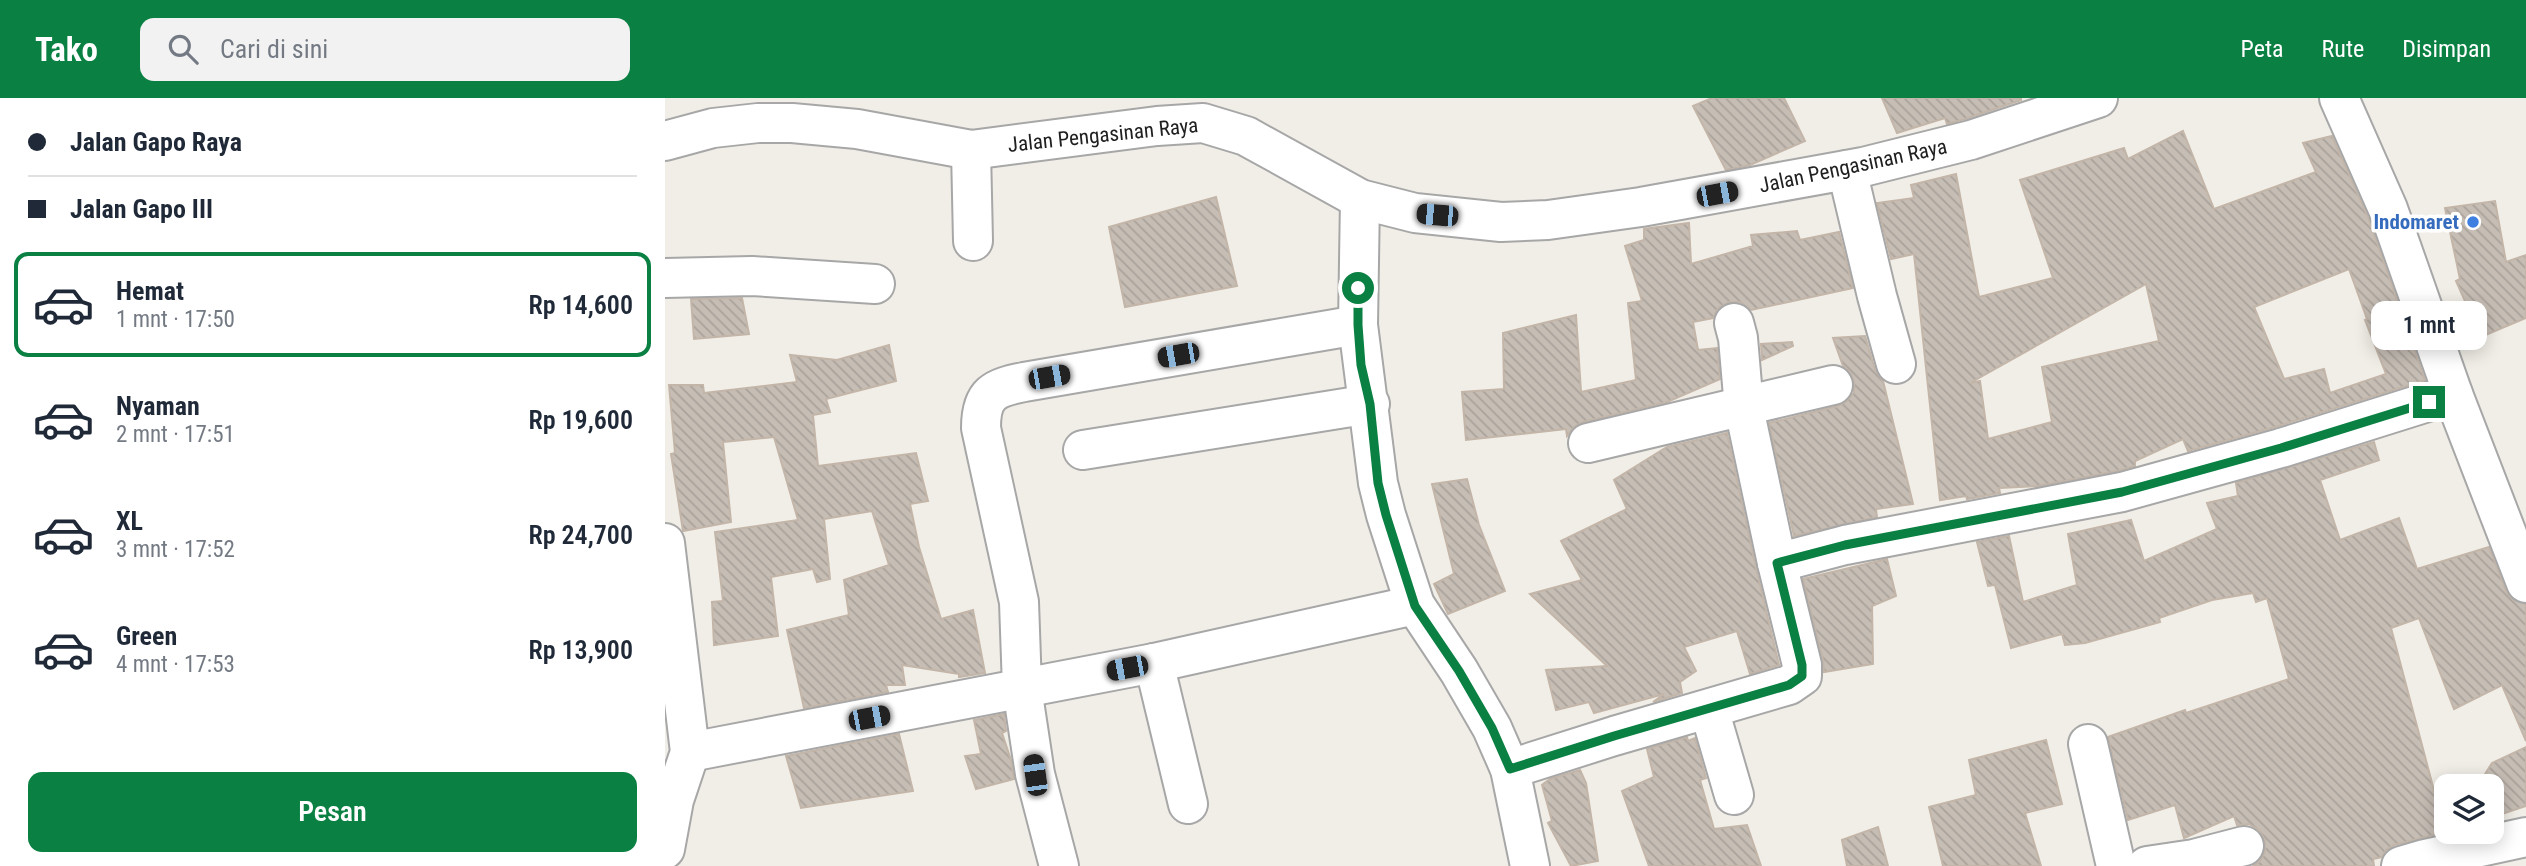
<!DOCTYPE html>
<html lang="id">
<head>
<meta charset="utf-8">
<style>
	:root { --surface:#fff; --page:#f2f2f3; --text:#1f2937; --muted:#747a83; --line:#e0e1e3; --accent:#0b8043 }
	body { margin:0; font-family:"Roboto Condensed",sans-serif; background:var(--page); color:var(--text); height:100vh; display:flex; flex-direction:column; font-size:26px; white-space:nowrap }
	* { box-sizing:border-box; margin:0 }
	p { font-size:23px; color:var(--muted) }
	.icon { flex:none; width:38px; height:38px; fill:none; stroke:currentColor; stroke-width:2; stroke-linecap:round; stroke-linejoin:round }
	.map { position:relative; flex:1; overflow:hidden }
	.sheet { display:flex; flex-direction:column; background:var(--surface); width:665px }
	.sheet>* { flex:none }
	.guide { display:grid; align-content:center; height:154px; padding:0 28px; background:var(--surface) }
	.tools { position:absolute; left:1769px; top:676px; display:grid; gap:14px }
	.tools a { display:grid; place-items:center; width:70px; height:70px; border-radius:14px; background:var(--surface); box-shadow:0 4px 18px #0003; font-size:35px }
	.end { position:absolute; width:32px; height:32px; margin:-16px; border:9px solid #0b8043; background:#fff; box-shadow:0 0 0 4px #fff }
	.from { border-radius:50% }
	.bubble { position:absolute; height:49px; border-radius:14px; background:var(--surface); box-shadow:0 4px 18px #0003; font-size:23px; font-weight:600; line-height:49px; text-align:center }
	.car { position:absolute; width:21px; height:42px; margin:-21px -10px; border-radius:9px; box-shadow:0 0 5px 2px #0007; background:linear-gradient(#222 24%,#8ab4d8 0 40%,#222 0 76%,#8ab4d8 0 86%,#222 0) }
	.guide b { display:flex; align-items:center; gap:24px; height:66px; font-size:26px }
	.guide b+b { border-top:2px solid var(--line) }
	.guide i { width:18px; height:18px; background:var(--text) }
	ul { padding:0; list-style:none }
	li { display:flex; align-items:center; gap:21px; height:105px; margin:0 14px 10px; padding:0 14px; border:4px solid transparent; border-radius:14px }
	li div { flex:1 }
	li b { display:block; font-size:26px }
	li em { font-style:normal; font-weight:600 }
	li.current { border-color:var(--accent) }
	li>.icon { width:63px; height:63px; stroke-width:1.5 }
	.action { display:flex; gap:14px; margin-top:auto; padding:14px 28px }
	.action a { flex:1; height:80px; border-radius:14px; background:var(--accent); color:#fff; font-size:28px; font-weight:600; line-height:80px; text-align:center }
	header { display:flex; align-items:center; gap:42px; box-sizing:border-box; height:98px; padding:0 35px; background:var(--accent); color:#fff }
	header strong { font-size:33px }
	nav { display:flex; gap:38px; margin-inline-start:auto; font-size:24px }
	.search { width:490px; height:63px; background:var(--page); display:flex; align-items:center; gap:18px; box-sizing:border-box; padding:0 24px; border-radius:14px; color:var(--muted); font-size:26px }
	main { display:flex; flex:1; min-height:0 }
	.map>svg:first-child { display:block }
</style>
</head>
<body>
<header>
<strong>Tako</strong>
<div class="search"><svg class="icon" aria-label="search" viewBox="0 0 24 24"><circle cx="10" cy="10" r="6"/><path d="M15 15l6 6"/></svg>Cari di sini</div>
<nav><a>Peta</a><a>Rute</a><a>Disimpan</a></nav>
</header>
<main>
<section class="sheet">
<div class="guide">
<b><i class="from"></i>Jalan Gapo Raya</b>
<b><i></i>Jalan Gapo III</b>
</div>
<ul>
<li class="current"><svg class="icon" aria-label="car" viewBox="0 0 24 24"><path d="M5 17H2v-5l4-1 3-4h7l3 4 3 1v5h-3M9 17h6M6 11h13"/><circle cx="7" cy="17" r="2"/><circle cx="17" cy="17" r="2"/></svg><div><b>Hemat</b><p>1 mnt · 17:50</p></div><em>Rp 14,600</em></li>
<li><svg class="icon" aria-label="car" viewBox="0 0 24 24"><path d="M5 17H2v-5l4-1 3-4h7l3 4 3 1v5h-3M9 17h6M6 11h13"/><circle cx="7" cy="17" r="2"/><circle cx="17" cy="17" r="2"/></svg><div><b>Nyaman</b><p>2 mnt · 17:51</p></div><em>Rp 19,600</em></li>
<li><svg class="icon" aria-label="car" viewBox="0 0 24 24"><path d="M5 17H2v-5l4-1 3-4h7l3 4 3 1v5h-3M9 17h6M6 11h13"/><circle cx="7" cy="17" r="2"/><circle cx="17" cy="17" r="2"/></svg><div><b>XL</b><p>3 mnt · 17:52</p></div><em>Rp 24,700</em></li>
<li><svg class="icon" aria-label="car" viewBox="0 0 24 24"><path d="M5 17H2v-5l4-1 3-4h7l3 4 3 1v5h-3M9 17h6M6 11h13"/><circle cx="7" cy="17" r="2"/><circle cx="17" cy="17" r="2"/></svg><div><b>Green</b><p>4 mnt · 17:53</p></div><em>Rp 13,900</em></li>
</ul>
<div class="action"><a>Pesan</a></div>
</section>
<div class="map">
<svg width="1861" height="768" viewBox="0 0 1861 768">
	<defs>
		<pattern id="building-back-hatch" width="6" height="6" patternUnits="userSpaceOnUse" patternTransform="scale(1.75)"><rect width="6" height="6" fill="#c6beb5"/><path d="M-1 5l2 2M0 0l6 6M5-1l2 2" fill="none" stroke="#aaa39b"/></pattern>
	</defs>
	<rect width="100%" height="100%" fill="#f1eee7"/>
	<g fill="url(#building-back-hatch)" stroke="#c3b5a8" stroke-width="2" fill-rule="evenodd">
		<path d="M1047,0H1119L1140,43L1085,67L1061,72L1028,8Z"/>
		<path d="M1217,0H1356V2L1300,21L1282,26L1280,20L1232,35Z"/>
		<path d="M1518,33L1549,111L1651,74L1638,45L1667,38L1703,119L1760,282L1610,329L1523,353L1518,341L1470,363V368L1452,373L1373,388L1334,390L1335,395L1302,401L1301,398L1275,402L1249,156L1226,161L1212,105L1249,100L1246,87L1291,76L1314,199L1388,180L1355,82L1459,50L1463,61ZM1684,171L1702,221L1700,222L1721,276L1665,295L1659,271L1619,281L1589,209ZM1481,186L1494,243L1377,269L1387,324L1323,341L1315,283L1305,285Z"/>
		<path d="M551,99L572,188L460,209L444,129Z"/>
		<path d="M1830,103L1841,164L1861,157V220L1816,239L1791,183L1795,181L1780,110Z"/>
		<path d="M1024,125L1026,166L1088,148L1086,137L1132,133L1135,142L1174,134L1188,190L1086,212L1075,204H1064L1053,210L1048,220L1028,224L1033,252L1052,250L1055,281L1002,304L918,324L909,329L902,338L901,331L801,342L797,294L839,291L838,235L911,217L916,294L971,282L963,205L977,203L960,148L979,142V131Z"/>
		<path d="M77,200L84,236L29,241L26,201Z"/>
		<path d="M1200,238L1210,272L1218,283L1248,406L1211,411L1212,419L1129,438L1104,325L1173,308L1182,303L1189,294V283L1184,273L1178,268L1168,240Z"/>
		<path d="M1127,244L1128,248L1097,262L1096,246Z"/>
		<path d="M224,247L231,283L161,301L165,314L148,317L153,368L251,355L263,403L245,406L254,449L276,521L308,512L320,575L294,579V576L237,567L240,587H221L223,594L139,610L122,532L184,517L179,482L224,467L207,413L159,421L165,481L152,484L148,471L106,479L113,538L49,547L47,504L58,503L50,434L133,422L109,339L58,344L66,424L18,433L6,356L10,355L4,287H38L39,295L132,284L125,257L172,262Z"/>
		<path d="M1062,335L1091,470L1114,567L1085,576L1072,533L1019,549L1031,573L1015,584L1017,595L988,604L999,596L929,615L924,604L891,612L881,572L942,568L865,496L917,482L896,443L962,411L949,382L1002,349Z"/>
		<path d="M1709,344L1714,362L1655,382L1675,442L1734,420L1752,471L1824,449L1841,493L1848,502L1861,506V643L1837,587L1789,611L1754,520L1726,530L1780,734L1729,747L1721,752L1717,759L1708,761L1709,768H1588L1595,763L1600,754V742L1594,732L1584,726L1572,727L1569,718L1519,740L1510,707L1463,722L1443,639L1520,612L1521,615L1624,581L1602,500L1591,504L1588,495L1547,502L1494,520L1495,524L1420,545L1400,547L1397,536L1346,550L1330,487L1323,488L1312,444L1344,438L1358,504L1412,487L1403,436L1466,422L1479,463L1552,431L1542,405L1573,398L1571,385Z"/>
		<path d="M802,381L814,427L840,493L783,516L769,486L789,476L767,386Z"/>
		<path d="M1222,461L1231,498L1207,508L1208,566L1159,574L1158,562L1138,481Z"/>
		<path d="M339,616L341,633L337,635L346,662L349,681L311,691L300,658L316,656L309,622Z"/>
		<path d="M234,636L248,693L136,710L121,658Z"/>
		<path d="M1022,639L1023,643L1030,640L1041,680L1035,682L1049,731L1082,727L1096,768H984L957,693L989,679L982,651Z"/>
		<path d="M1381,642L1397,706L1360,715L1376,768H1278L1264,709L1311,697L1304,662Z"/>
		<path d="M1861,649V708L1831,718L1827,707V688H1819L1817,681L1827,665Z"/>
		<path d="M915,672L921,685L933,763L906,768L883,725L887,723L877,687L885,681Z"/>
		<path d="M1213,729L1223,768H1182L1177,742Z"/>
	</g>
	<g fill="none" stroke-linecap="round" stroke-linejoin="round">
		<defs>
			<g id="minor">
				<path d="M1674,0L1723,111L1788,296L1861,485"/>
				<path d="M0,43L48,30L93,25H127L192,31L306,52L492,28L538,25L581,38L695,101L750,115L836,124L883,122L976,109L1198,69L1306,42L1433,0"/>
				<path d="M306,52L308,143"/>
				<path d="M1182,72L1212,198L1231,266"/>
				<path d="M695,101L693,227L713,385L721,417L750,507L794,573L827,630L845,671L865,768"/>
				<path d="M0,180L87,178L210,186"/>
				<path d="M1069,225L1073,240L1079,310L1112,465"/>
				<path d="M923,345L1168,287"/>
				<path d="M418,352L705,306"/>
				<path d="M0,445L25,654L9,702L0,751"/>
				<path d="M489,565L523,706"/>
				<path d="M1044,611L1069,697"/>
				<path d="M1423,646L1451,768"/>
				<path d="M25,654L489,565L750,507"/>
				<path d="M845,671L949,638L1124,587L1137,578V567L1112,465L1180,447L1457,394L1616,350L1788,296"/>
				<path d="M394,768L370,676L357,590L354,504L316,330C316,295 329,290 359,284L693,227"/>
				<path d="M1482,768L1529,761L1579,748"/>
				<path d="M1736,768L1760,761L1861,739"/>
			</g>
		</defs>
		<use href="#minor" stroke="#a7a7a7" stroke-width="42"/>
		<use href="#minor" stroke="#fff" stroke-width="38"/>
	</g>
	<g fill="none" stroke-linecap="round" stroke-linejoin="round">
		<path stroke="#0b8043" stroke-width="9" d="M693,190V227L696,267L705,306L713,385L721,417L750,508L794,573L827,630L845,671L949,638L1124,587L1137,578V567L1112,465L1180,447L1457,394L1616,350L1764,304"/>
	</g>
	<circle fill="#3f7fe0" stroke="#fff" stroke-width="2.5" cx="1808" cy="124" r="7"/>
	<g text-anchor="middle" stroke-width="7" stroke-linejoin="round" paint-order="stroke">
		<g font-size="21" fill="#202020" stroke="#fff">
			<text transform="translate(438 37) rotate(-6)" y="7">Jalan Pengasinan Raya</text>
			<text transform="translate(1188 68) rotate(-12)" y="7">Jalan Pengasinan Raya</text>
		</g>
		<g font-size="21" font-weight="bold" fill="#366cbe" stroke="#fff" text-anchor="end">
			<text x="1794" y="131">Indomaret</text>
		</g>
	</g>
</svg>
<div class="tools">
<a><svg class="icon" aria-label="layers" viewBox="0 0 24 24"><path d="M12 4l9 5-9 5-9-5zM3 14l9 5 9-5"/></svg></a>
</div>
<i class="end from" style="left:693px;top:190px"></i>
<i class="end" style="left:1764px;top:304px"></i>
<div class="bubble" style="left:1706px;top:203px;width:116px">1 mnt</div>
<i class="car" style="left:1052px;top:96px;rotate:79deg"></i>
<i class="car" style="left:772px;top:117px;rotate:275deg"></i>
<i class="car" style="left:513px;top:257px;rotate:260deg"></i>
<i class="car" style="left:384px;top:279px;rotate:80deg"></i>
<i class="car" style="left:462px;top:570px;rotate:259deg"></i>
<i class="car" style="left:204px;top:620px;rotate:79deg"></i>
<i class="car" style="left:370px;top:677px;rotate:352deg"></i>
</div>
</main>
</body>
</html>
